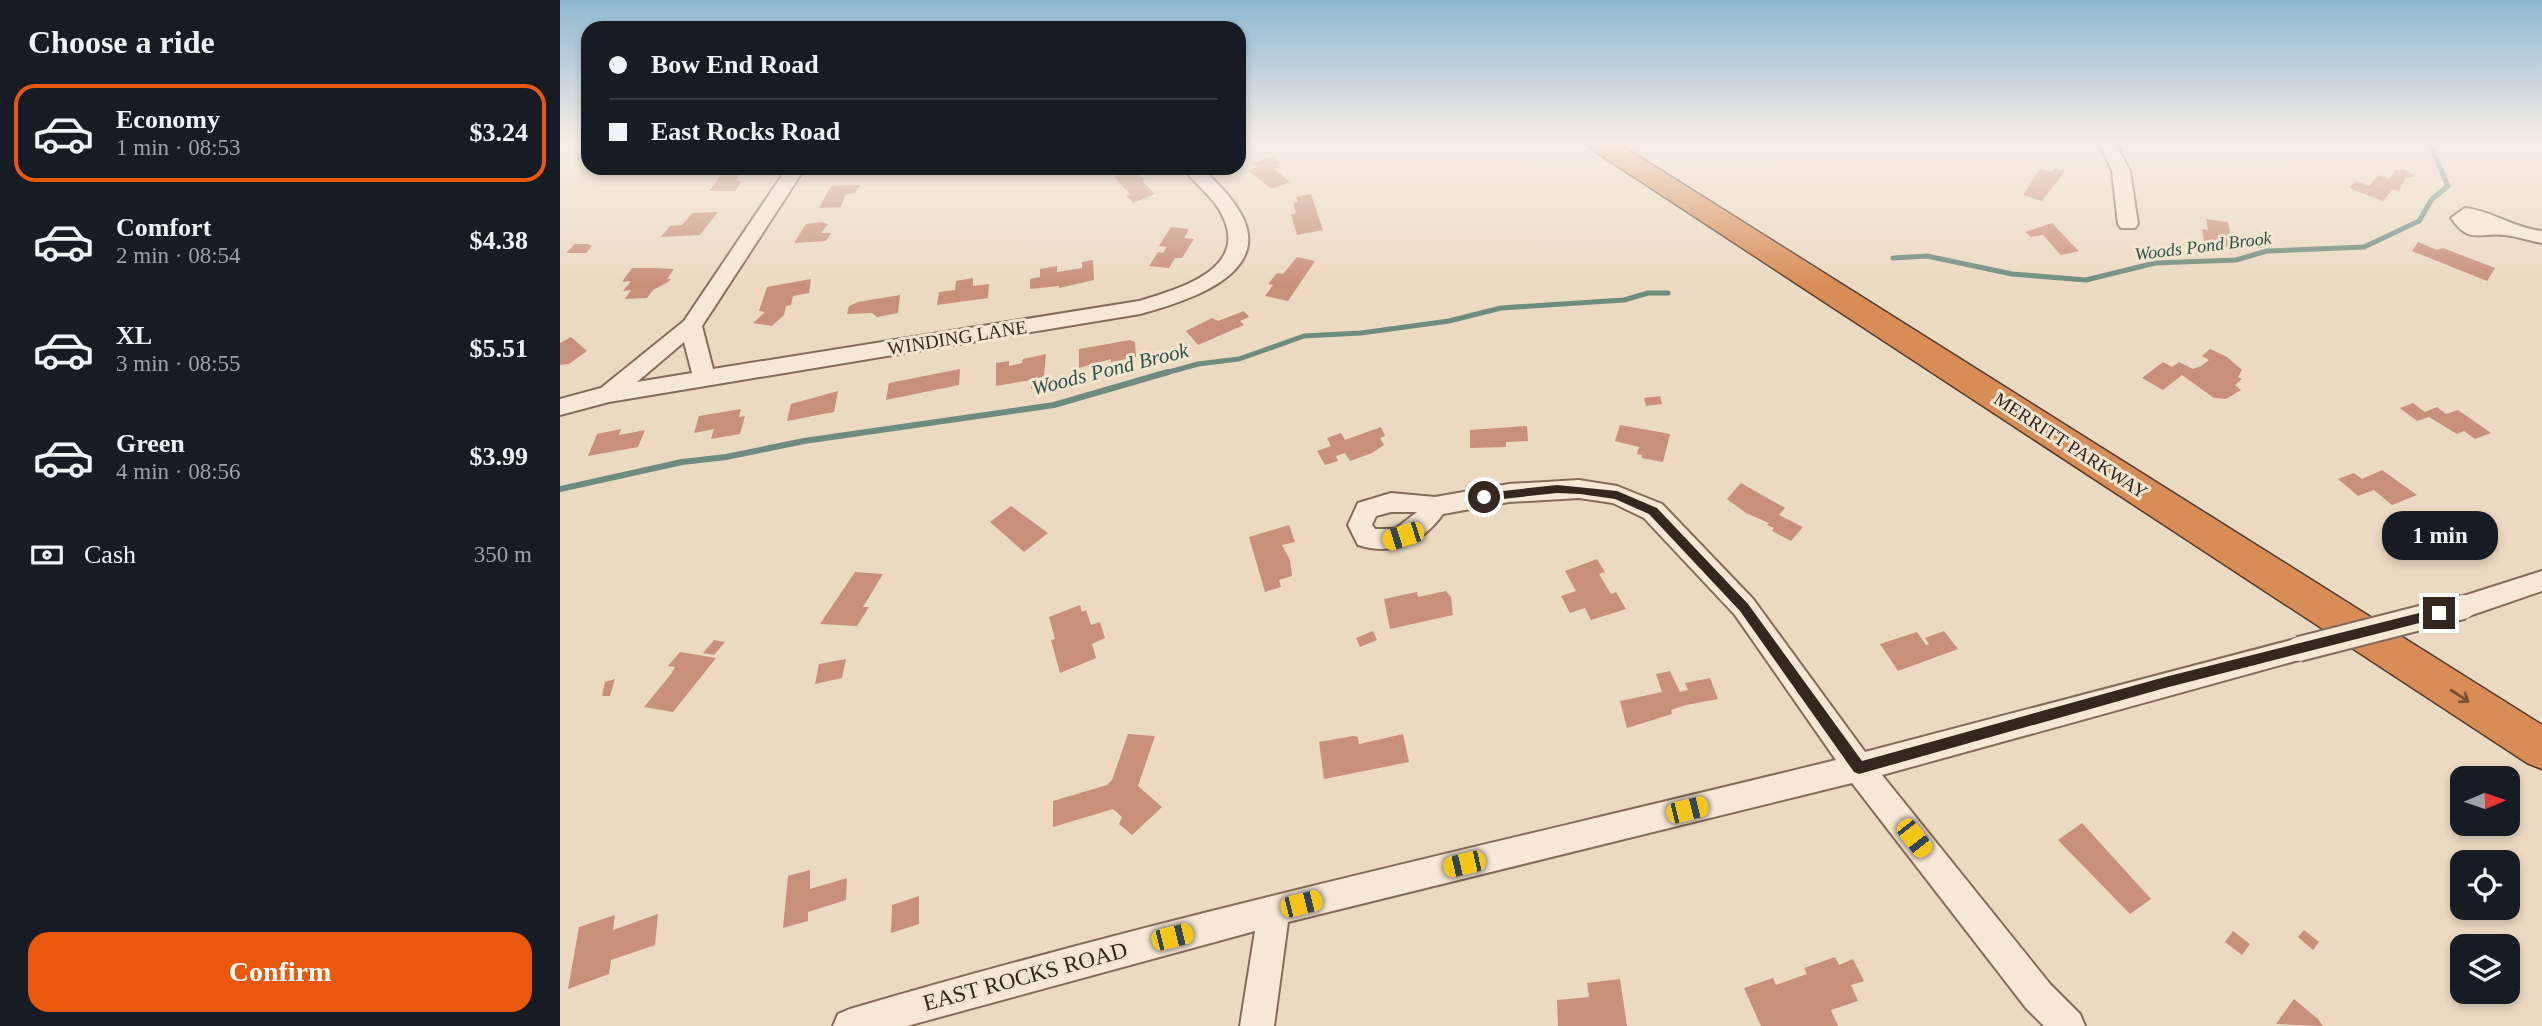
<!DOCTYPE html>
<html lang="en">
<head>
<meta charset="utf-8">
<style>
	:root { --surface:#171b24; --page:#20242c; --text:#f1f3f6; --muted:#9ea1a6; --line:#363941; --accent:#ea580c }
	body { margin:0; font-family:"Times New Roman",serif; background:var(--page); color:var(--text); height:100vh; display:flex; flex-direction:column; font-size:26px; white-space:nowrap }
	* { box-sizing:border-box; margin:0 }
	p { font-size:23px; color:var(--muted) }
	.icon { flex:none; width:38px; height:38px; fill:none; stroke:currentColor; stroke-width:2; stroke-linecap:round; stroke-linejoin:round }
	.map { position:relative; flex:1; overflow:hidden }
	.sheet { display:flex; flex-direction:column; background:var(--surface); width:560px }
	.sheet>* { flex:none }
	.banner { position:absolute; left:21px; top:21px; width:665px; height:154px; border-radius:21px; box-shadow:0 4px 10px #0003; display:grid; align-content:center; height:154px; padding:0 28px; background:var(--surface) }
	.needle { width:46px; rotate:88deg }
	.buttons { position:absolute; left:1890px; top:766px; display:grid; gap:14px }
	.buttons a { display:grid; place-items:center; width:70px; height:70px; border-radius:14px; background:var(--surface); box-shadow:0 4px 10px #0003; font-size:35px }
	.end { position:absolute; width:32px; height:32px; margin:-16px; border:9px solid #35261e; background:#fff; box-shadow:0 0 0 4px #fff }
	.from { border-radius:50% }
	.bubble { position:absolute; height:49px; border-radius:21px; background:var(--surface); box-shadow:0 4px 10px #0003; font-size:23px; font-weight:800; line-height:49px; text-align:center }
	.car { position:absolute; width:21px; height:42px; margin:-21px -10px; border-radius:9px; box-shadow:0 0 5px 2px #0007; background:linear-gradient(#f5c518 24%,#345 0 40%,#f5c518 0 76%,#345 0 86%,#f5c518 0) }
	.banner b { display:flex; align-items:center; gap:24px; height:66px; font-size:26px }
	.banner b+b { border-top:2px solid var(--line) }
	.banner i { width:18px; height:18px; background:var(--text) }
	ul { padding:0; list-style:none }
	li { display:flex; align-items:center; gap:21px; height:98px; margin:0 14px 10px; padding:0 14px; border:4px solid transparent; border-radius:21px }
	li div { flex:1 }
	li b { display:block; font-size:26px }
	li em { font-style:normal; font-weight:800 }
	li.active { border-color:var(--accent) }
	li>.icon { width:63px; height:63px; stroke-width:1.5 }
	h2 { padding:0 28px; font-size:32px; line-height:84px }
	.pay { display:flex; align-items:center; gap:18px; height:77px; padding:0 28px; font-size:26px }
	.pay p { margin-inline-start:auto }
	.primary-button { display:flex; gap:14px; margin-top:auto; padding:14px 28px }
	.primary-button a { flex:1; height:80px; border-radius:21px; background:var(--accent); color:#fff; font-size:28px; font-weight:800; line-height:80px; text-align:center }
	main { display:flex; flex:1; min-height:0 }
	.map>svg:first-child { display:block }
</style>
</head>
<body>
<main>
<section class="sheet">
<h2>Choose a ride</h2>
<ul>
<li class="active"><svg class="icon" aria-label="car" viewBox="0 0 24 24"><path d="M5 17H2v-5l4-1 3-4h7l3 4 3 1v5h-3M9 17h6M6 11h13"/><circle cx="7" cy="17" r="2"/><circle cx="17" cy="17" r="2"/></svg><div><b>Economy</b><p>1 min · 08:53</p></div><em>$3.24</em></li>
<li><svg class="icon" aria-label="car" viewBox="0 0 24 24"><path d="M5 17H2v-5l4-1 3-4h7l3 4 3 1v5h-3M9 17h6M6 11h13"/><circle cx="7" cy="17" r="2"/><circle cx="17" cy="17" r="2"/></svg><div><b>Comfort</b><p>2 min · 08:54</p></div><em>$4.38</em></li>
<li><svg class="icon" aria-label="car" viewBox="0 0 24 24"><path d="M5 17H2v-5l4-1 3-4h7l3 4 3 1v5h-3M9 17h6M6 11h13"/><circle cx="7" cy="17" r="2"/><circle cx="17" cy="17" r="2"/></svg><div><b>XL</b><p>3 min · 08:55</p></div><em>$5.51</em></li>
<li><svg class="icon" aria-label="car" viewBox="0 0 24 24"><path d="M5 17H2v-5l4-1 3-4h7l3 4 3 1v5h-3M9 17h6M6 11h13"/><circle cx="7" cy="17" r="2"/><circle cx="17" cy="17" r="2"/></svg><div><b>Green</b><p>4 min · 08:56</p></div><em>$3.99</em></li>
</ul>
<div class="pay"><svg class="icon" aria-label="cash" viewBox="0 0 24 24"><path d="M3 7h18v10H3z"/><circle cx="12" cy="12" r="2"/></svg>Cash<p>350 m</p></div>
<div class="primary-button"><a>Confirm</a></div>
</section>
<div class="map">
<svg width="1982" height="1026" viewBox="0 0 1982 1026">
	<rect width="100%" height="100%" fill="#ecd9c2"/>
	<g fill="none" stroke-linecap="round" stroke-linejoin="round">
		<g stroke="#6c8c7f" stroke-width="5">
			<path d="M1333,258L1367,256L1452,274L1526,280L1595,263L1676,260L1707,251L1804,247L1859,221L1872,199L1888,186L1869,142"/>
			<path d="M602,374L638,364L679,359L744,336L801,333L889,321L941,308L1064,300L1088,293H1108"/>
		</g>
		<path stroke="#6c8c7f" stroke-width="6" d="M0,489L122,462L166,457L244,441L494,405L608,372"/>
	</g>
	<g fill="#c88f7a">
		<path d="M713,156L721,163L717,164L720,167L714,169L730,182L712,189L688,171L697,167L693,163Z"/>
		<path d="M163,168H182L176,181H182L175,191H149L163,173H159Z"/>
		<path d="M1495,168L1505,171L1482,201L1463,195L1480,169L1492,172Z"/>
		<path d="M1845,169L1855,177L1845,178L1839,192L1833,189L1823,201L1789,188L1795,181L1809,186L1818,175L1830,179L1835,170Z"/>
		<path d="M572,170L585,180L582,181L595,194L573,203L566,195L570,194L554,177Z"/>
		<path d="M300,185L295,193L286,194L281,207L259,208L271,186Z"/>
		<path d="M751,194L763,230L737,235L731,215L736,213L733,203L738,202L736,197Z"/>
		<path d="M158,212L140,235L101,237L110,226L122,225L132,213Z"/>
		<path d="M1646,219L1668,222L1672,242L1677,246L1673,245L1674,250L1645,246L1642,229L1648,230Z"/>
		<path d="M262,222L268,224L261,233H271L266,241L234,243L246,224Z"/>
		<path d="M1492,223L1509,241L1519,251L1501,255L1483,235L1471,237L1465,232Z"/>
		<path d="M611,227L629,229L624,238L634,239L622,258H615L609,268L589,266L598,252L603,253L607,247L599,246Z"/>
		<path d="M1858,242L1877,250L1883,248L1935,268L1927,281L1852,251Z"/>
		<path d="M15,244H28L32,246L26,253H6Z"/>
		<path d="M737,257L755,261L728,301L705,296L713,285L708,284L717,273L723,274Z"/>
		<path d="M533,260L534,280L499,288V286L470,289V279L480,277V269L497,266V272L522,268V262Z"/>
		<path d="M72,268H95L114,269L107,279H111L108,282L93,290L87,298L65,299L71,290L63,291L71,281L62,282Z"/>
		<path d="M413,278V286L429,284L428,298L377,305L379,292L395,290L396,281Z"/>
		<path d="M251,279L249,293L233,296L231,305L226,306L224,315L212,326L193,323L205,312L199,311L207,287Z"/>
		<path d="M340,295L338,313L317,317L312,313L287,314L289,306L298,302Z"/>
		<path d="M684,311L689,317L680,321L684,325L638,345L626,331L652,318L658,321Z"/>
		<path d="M11,337L27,351L9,364L0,365V343Z"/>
		<path d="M570,340L575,342L576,357L551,362V359L519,368V349Z"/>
		<path d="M1650,349L1667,357L1682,370L1678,377L1682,379L1675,385L1681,390L1666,399L1654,398L1622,375L1603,390L1582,378L1603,362L1612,367L1619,362L1633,369L1641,366L1649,360L1642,356Z"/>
		<path d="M486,354L483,386L471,389V380L436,386V363L449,361V366L462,363L463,359Z"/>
		<path d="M400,369L399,385L326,400L329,383Z"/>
		<path d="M278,391L274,412L227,421L231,404Z"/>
		<path d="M1100,396L1102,404L1086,406L1084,398Z"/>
		<path d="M1853,403L1865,412L1877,407L1886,414L1898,410L1931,433L1915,439L1904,431L1897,434L1869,417L1857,421L1840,408Z"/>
		<path d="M181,409L179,417L185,416L180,434L151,439L154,429L134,433L139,416Z"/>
		<path d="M1060,425L1110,434L1103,462L1082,458V455L1077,454L1079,447L1055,441Z"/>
		<path d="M967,426L968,441L946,442V447L910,448V430Z"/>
		<path d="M821,427L825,436L820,438L824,445L812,453L790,461L785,453L776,456L778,461L765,465L757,451L771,446L767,438L781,433L785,440Z"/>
		<path d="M61,429L59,435L85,430L78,447L28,456L37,434Z"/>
		<path d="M1822,470L1857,495L1832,505L1814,490L1798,496L1778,479L1794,473L1802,479Z"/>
		<path d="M1181,483L1225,508L1219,515L1243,527L1231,541L1212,531L1214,528L1207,525L1209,523L1186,513L1167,499Z"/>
		<path d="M451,506L488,533L464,552L430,522Z"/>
		<path d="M729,525L735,542L722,545L730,560L732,576L719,580L721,587L705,592L689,537Z"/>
		<path d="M1037,559L1045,572L1039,574L1051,594L1056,592L1066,609L1031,620L1025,608L1010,613L1001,596L1016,591L1005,571Z"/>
		<path d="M295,572L323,574L303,607H309L297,626L260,624Z"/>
		<path d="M886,591L891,597L893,615L830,629L824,599L857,592L858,597Z"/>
		<path d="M520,605L522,612L526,610L531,625L540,622L545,638L532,644L536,658L500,673L491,640L495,639L489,617Z"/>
		<path d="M813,631L817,640L800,647L796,638Z"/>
		<path d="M1384,631L1398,649L1338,671L1320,644L1357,632L1366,645L1369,644L1365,638Z"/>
		<path d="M154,640L165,642L154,655L143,653Z"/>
		<path d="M120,652L156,658L113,712L84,707L111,674L115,667L108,666Z"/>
		<path d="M286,659L282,678L255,684L259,664Z"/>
		<path d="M1110,671L1120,692L1128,690L1125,683L1150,678L1158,699L1126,705L1111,710L1112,714L1067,728L1060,701L1102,692L1096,674Z"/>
		<path d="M55,679L50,696H42L45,682Z"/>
		<path d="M568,734L595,736L578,786L602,807L572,835L559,824L562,817L553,809L493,827V801L547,785L552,780Z"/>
		<path d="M843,734L849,762L764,779L759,742L793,736L798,737L799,744Z"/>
		<path d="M1522,823L1591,899L1570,914L1498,840Z"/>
		<path d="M250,870V889L287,878L286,900L248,912V921L223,928L228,876Z"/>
		<path d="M359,896V924L331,933L332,905Z"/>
		<path d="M98,914L95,945L51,960L49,974L8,989L19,927L55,915L53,930Z"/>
		<path d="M1744,930L1759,942L1753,950L1738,937Z"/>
		<path d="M1673,931L1690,944L1682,955L1665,942Z"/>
		<path d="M1275,957L1279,965L1293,959L1304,981L1291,985L1298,1001L1271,1010L1278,1026H1201L1184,988L1213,978L1216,985L1247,974L1244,968Z"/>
		<path d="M1060,979L1067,1026H998L997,1000L1029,997L1027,983Z"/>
		<path d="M1734,999L1758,1019L1763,1026L1716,1024Z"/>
	</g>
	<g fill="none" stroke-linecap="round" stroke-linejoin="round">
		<defs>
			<g id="minor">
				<path d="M1539,142H1555L1570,171L1578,224L1575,228H1561L1558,224L1552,171Z"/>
				<path d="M227,168H245L142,326L153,369L579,301C615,290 687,271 664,219C656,198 636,186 623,168H642C657,183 673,198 683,218C711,277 620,303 580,314L49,402L0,415V399L41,388L124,321ZM124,342L132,373L77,382Z"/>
				<path d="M1905,208C1933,211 1953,228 1982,231V243C1969,241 1957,236 1944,235C1921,232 1909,245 1891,218Z"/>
				<path d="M1019,480L1057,486L1102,504L1193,599L1305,752L1739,638L1749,641L1753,649L1749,657L1739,660L1322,775L1490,984L1520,1014L1525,1026H1484L1466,1008L1292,783L728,922L714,1026H680L695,931L347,1026H273L278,1014L290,1009C616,913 947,841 1276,760L1175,615L1084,518L1053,503L1019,498L949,502L883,514C862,543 833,556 798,545L788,525L798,503L831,493L875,497L949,484ZM831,512H857L835,529H815L812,525L816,516Z"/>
				<path d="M1982,571V591L1903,618L1894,615L1890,607L1894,599Z"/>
			</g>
			<path id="highway" d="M1026,142H1056L1982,725V769L1967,763L1030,148Z"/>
		</defs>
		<use href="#minor" stroke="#856b5a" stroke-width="4"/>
		<use href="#highway" stroke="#533a2e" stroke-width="3"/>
		<use href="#minor" fill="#f7e8d5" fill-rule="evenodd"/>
		<use href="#highway" fill="#d88c56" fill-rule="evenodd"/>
		<defs>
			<path id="minor-bridge" d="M1739,649L1903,607"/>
		</defs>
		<use href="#minor-bridge" stroke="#856b5a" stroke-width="28" stroke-linecap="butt"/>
		<use href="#minor-bridge" stroke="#f7e8d5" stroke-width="24"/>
	</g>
	<defs><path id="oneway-shaft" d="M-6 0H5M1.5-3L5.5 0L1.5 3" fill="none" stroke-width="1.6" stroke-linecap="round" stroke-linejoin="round" transform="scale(1.75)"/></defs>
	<use stroke="#764f34" href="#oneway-shaft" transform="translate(1900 696) rotate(33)"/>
	<linearGradient id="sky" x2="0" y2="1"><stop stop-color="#8db8d3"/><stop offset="0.5" stop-color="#f6eee4"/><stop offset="1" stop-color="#f6eee4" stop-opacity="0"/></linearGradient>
	<rect width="1982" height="285" fill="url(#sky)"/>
	<path fill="#35261e" d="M997,485L1057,491L1097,508L1188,604L1302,761L1605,677L1879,608L1885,613L1879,618L1605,688L1299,774L1294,772L1180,611L1089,514L1055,499L1020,494L997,493L924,501L919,497L924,493Z"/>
	<g text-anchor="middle" stroke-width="6" stroke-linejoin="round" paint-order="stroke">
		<g font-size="18" font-style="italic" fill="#2e544c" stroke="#f4e5d1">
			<text transform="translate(1643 246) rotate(-7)" y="6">Woods Pond Brook</text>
		</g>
		<g font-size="19" fill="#35261e" stroke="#f4e5d1">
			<text transform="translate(397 337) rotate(-9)" y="7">WINDING LANE</text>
			<text transform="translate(1511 445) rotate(33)" y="7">MERRITT PARKWAY</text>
		</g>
		<g font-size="21" font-style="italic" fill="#2e544c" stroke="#f4e5d1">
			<text transform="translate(550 369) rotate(-14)" y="7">Woods Pond Brook</text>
		</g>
		<g font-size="23" fill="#35261e" stroke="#f4e5d1">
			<text transform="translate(465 976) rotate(-15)" y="8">EAST ROCKS ROAD</text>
		</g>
	</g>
</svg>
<div class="buttons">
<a><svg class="needle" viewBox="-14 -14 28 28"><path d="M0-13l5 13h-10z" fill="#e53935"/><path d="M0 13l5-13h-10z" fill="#9ea1a6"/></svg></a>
<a><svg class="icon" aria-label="locate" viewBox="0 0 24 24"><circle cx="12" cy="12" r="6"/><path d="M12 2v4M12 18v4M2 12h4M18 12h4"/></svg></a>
<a><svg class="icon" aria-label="layers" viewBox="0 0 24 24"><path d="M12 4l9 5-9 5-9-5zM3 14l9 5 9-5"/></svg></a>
</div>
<i class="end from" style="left:924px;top:497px"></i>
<i class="end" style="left:1879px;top:613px"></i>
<div class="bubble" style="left:1822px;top:511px;width:116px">1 min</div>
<i class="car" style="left:843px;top:536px;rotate:252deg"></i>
<i class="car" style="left:1127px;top:810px;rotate:76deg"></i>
<i class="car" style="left:1354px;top:838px;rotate:142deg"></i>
<i class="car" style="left:904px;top:864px;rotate:257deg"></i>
<i class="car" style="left:741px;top:904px;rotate:76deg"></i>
<i class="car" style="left:612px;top:937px;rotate:76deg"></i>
<div class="banner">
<b><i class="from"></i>Bow End Road</b>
<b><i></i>East Rocks Road</b>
</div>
</div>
</main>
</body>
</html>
